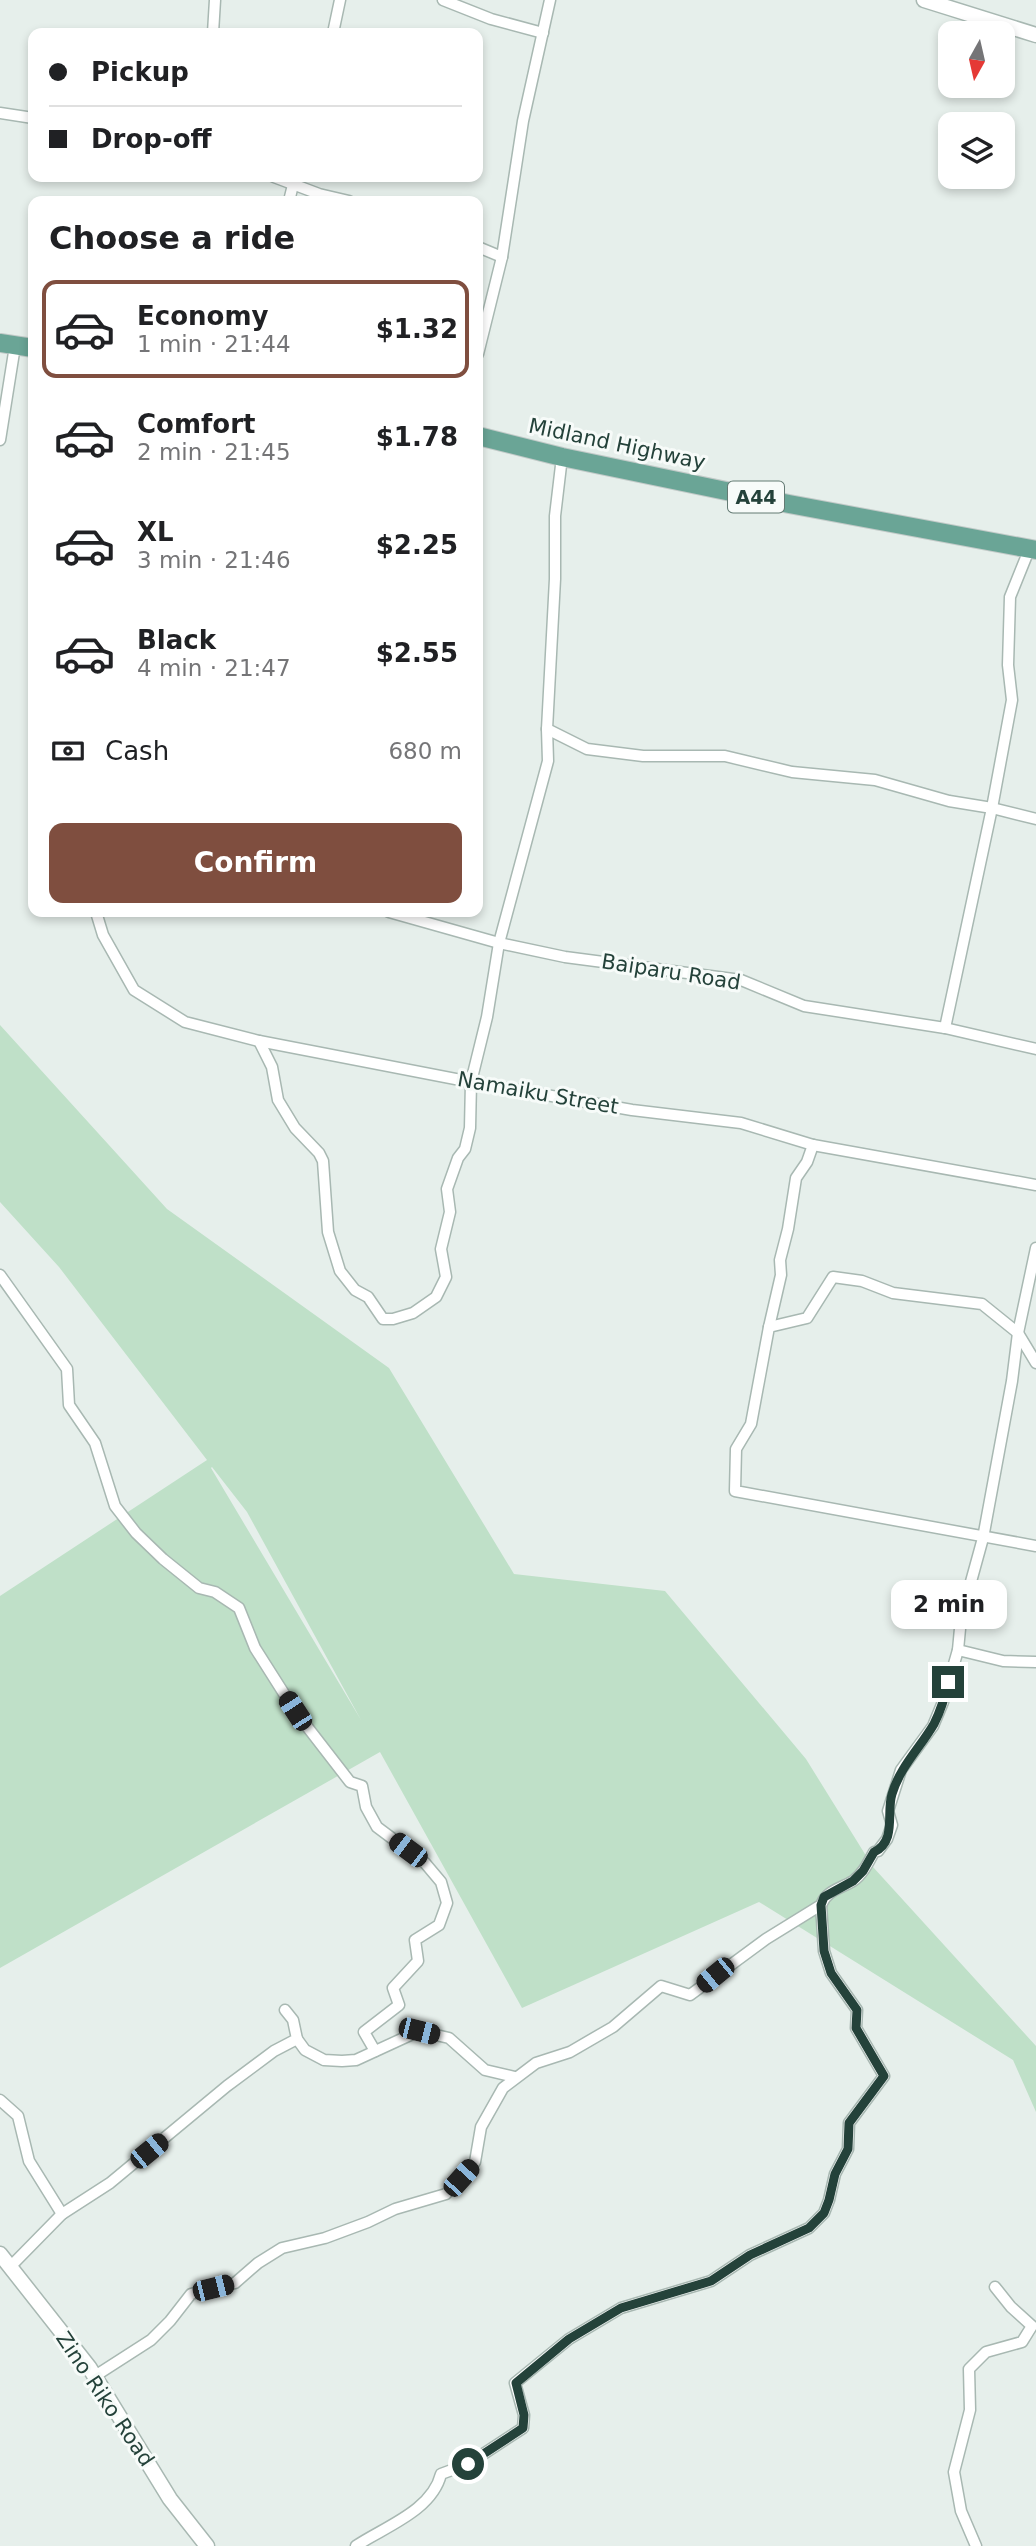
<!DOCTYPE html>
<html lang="en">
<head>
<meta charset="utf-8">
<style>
	:root { --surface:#fff; --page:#f2f2f2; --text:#202124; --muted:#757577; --line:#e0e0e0; --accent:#7f4e3f }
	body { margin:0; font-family:"DejaVu Sans",sans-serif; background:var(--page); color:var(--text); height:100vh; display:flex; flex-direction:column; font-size:26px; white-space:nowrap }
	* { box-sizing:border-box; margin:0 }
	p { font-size:23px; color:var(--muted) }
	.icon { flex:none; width:38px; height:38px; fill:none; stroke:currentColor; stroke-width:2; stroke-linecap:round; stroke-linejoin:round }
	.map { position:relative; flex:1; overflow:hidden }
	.drawer { position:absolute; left:28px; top:196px; width:455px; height:721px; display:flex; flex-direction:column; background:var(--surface); border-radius:14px; box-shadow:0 4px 10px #0003 }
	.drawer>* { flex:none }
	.banner { position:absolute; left:28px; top:28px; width:455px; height:154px; border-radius:14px; box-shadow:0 4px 10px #0003; display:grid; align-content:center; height:154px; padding:0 21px; background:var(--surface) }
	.needle { width:46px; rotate:188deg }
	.controls { position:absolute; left:938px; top:21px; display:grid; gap:14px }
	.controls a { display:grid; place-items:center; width:77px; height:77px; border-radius:14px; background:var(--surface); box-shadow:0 4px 10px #0003; font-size:35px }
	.end { position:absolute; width:32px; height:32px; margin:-16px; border:9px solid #24423a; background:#fff; box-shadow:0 0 0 4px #fff }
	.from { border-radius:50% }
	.bubble { position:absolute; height:49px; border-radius:14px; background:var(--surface); box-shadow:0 4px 10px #0003; font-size:23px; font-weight:700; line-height:49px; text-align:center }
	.car { position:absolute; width:21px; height:42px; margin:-21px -10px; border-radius:9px; box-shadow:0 0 5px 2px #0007; background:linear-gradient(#222 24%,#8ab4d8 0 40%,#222 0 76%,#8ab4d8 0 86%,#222 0) }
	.banner b { display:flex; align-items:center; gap:24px; height:66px; font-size:26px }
	.banner b+b { border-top:2px solid var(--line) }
	.banner i { width:18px; height:18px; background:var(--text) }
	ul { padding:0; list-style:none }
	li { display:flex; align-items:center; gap:21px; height:98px; margin:0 14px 10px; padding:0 7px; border:4px solid transparent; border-radius:14px }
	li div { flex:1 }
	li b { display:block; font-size:26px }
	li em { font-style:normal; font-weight:700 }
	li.on { border-color:var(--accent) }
	li>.icon { width:63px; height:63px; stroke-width:1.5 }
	h2 { padding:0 21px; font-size:32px; line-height:84px }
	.pay { display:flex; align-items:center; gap:18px; height:77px; padding:0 21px; font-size:26px }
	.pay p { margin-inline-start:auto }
	.action { display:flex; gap:14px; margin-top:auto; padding:14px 21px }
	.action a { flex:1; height:80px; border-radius:14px; background:var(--accent); color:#fff; font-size:28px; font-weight:700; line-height:80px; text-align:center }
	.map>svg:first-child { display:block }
</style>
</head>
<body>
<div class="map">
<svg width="1036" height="2546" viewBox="0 0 1036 2546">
	<rect width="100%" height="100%" fill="#e6efeb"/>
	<path fill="#bfe0c8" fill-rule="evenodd" d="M0,1025L167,1209L389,1368L514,1574L665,1591L806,1759L873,1867L1036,2046V2112L1013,2060L759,1902L522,2008L380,1752L0,1968V1596L207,1460L59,1267L0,1202ZM212,1467L247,1512L361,1720L211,1468Z"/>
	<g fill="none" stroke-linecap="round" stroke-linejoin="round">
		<defs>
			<g id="minor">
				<path d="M443,0L491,19L543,33"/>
				<path d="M213,33L215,0"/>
				<path d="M333,33L340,0"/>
				<path d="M0,113L33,118"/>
				<path d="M274,177L319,194L349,201"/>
				<path d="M289,201L295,177"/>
				<path d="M478,247L502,257"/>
				<path d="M478,354L502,257L523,121L550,0"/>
				<path d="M0,440L15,346"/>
				<path d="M547,729L587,749L643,756H725L792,772L875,780L949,801L992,808L1036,819"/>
				<path d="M96,912L103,935L134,990L185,1022L259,1041L471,1082L632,1110L741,1123L813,1145L1036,1185"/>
				<path d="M389,912L499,943L565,957L741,980L804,1006L945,1028L1036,1049"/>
				<path d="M945,1028L992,808L1012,700L1008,665L1010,597L1029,550"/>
				<path d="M259,1041L272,1067L278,1100L295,1128L319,1153L323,1161L328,1232L340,1271L355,1290L368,1297L383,1319H393L413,1313L436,1297L446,1277L441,1249L450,1212L447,1189L458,1158L465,1149L470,1128L471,1082L487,1017L499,943L548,761L547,729L555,579V516L562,457"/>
				<path d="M0,1275L67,1369L69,1405L95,1443L115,1506L136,1533L163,1559L199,1588L215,1592L239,1608L255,1648L295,1711L350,1782L362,1786L366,1807L377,1827L425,1863L441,1882L447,1903L439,1925L415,1940L418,1961L393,1988L399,2005L364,2032L375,2051"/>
				<path d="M769,1327L781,1275L780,1260L788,1229L796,1178L807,1162L813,1145"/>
				<path d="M1036,1363L1018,1333L982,1304L893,1293L862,1281L833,1277L807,1318L769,1327L751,1424L736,1449L735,1491L1036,1546"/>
				<path d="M958,1650L1003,1661L1036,1662"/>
				<path d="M297,2039L305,2050L324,2060L342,2061L356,2060L419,2031L449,2038L485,2070L515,2077"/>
				<path d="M0,2100L18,2116L29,2161L62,2214"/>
				<path d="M10,2267L62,2214L110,2183L227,2086L274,2051L297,2039L293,2020L285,2010"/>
				<path d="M95,2376L151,2340L170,2321L191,2294L235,2283L258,2263L282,2248L325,2238L368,2222L395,2209L446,2194L475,2162L481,2127L503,2088L536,2063L570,2052L613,2027L661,1986L690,1995L766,1939L821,1905C827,1890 840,1889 853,1881C863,1874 868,1863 874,1852L878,1851L887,1839L892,1825L888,1811L901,1770L933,1726L943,1702L958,1650L961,1618L983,1538L1012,1381L1018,1333L1036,1248"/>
				<path d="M356,2546C384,2527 432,2511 441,2474L468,2464L523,2428L524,2415L515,2383L569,2339L621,2308L711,2281L750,2255L809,2228L824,2213L829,2200L835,2174L848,2149L849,2123L884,2076L856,2028L857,2010L831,1973L824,1951L821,1905"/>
				<path d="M976,2546L961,2511L954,2472L970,2410L969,2369L986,2352L1022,2342L1032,2326L1011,2307L995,2287"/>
			</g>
			<g id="tertiary">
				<path d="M924,0L1036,35"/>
				<path d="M0,2254L89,2367L170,2499L207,2546"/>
			</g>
			<g id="primary">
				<path d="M0,343L33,348"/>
				<path d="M478,436L562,457L789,504L1036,550"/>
			</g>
		</defs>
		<use href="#minor" stroke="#a8b8b2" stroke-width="13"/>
		<use href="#tertiary" stroke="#a8b8b2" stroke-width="17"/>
		<use href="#primary" stroke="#c2cac8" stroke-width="20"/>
		<use href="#minor" stroke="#fff" stroke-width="10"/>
		<use href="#tertiary" stroke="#fff" stroke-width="14"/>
		<use href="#primary" stroke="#6aa596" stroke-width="18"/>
	</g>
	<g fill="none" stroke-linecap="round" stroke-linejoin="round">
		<path stroke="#24423a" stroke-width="9" d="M468,2464L523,2428L524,2415L516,2383L569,2339L621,2308L711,2281L750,2255L809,2228L824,2213L829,2200L835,2174L848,2149L849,2123L884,2076L856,2028L857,2010L831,1973L824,1951L821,1905L824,1897L853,1881L863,1871L874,1852C897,1841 886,1813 892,1794C900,1767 920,1748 934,1724C941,1710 945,1697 948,1682"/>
	</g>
	<g text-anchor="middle" stroke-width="6" stroke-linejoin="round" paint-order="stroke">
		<rect fill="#f7fbf9" stroke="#637a73" stroke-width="2" x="728" y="481.5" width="56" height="31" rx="5"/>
		<g font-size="19" font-weight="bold" fill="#24423a">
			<text x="756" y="504">A44</text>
		</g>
		<g font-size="21" fill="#24423a" stroke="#f7fbf9">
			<text transform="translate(617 444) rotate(12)" y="7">Midland Highway</text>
			<text transform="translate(671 972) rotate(9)" y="7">Baiparu Road</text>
			<text transform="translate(538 1093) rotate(10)" y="7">Namaiku Street</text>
			<text transform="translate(105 2399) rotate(56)" y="7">Zino Riko Road</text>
		</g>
	</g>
</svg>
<div class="controls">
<a><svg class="needle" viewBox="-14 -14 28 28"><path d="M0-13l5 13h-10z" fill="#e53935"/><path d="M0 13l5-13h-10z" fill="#757577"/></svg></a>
<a><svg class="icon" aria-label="layers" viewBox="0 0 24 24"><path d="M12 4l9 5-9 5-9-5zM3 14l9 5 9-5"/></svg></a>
</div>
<i class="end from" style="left:468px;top:2464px"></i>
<i class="end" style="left:948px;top:1682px"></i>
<div class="bubble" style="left:891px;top:1580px;width:116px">2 min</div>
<i class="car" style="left:295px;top:1711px;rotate:327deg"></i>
<i class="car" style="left:408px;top:1850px;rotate:307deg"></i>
<i class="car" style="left:715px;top:1975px;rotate:231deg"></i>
<i class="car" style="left:419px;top:2031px;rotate:104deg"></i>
<i class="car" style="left:149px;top:2151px;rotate:51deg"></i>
<i class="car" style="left:461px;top:2178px;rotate:42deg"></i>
<i class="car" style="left:213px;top:2288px;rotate:76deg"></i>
<div class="banner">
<b><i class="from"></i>Pickup</b>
<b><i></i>Drop-off</b>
</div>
<section class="drawer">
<h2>Choose a ride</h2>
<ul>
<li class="on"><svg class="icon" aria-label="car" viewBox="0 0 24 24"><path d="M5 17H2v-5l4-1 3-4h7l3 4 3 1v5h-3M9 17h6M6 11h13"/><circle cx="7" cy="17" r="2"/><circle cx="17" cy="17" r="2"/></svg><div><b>Economy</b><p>1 min · 21:44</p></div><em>$1.32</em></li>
<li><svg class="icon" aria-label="car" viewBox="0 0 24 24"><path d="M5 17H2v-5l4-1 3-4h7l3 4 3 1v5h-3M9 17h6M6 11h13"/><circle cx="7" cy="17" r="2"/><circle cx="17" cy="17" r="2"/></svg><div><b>Comfort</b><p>2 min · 21:45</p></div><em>$1.78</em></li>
<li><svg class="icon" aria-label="car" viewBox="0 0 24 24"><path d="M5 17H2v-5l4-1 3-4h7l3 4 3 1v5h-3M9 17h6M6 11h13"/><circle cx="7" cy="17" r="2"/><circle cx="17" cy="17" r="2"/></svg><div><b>XL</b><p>3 min · 21:46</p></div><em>$2.25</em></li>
<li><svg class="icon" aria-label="car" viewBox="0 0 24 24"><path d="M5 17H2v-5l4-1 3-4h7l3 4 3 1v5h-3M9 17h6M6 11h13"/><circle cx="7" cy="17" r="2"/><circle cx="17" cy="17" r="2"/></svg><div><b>Black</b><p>4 min · 21:47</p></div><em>$2.55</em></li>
</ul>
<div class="pay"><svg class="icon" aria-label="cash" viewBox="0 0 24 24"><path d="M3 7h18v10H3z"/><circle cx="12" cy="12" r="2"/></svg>Cash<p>680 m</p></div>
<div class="action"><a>Confirm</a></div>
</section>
</div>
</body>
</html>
